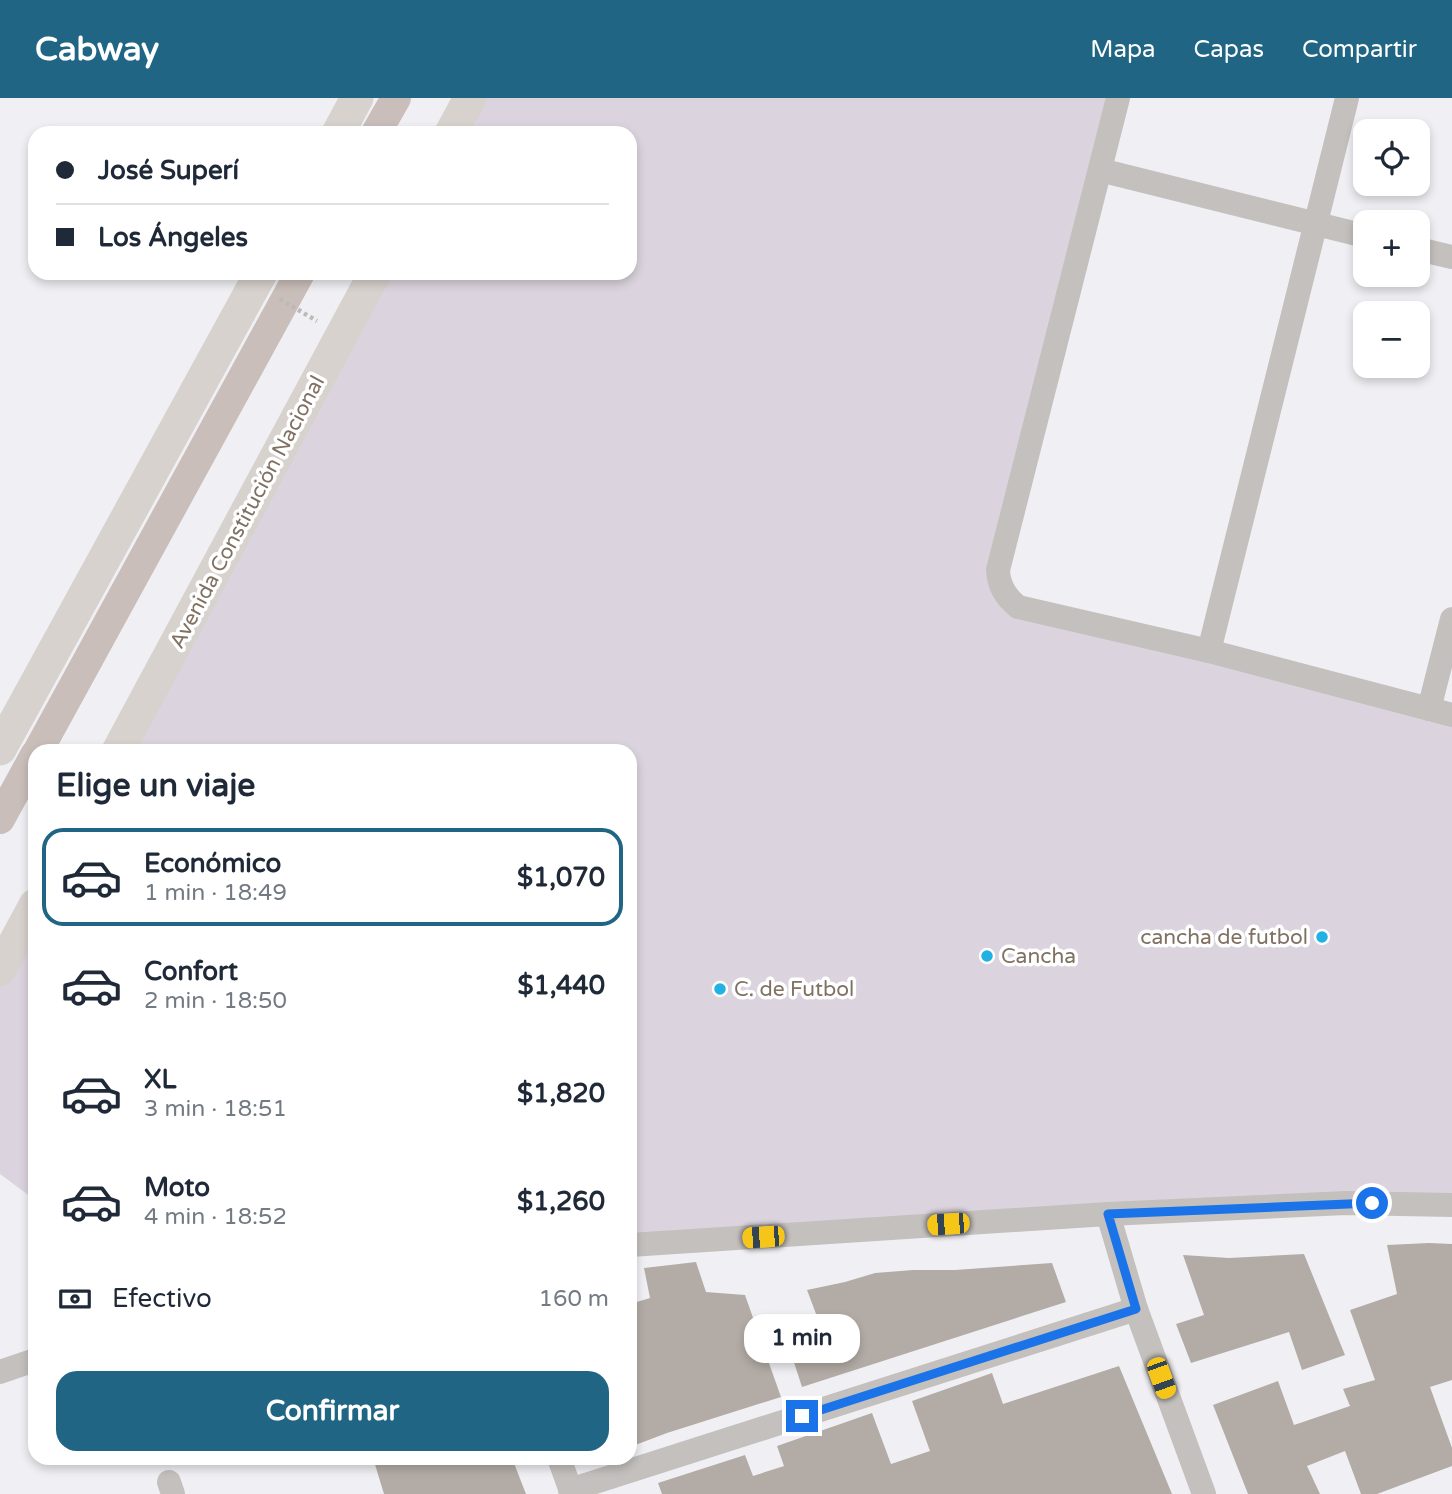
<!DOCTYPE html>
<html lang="es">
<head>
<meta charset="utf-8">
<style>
	:root { --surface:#fff; --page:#f6f6f7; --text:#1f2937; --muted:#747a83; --line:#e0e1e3; --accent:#206684 }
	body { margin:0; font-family:"Varela Round",sans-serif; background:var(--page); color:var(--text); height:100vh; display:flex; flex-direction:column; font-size:26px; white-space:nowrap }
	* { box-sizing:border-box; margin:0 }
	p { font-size:23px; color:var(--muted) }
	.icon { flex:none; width:38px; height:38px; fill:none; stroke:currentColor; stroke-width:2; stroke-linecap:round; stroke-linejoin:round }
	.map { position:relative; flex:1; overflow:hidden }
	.details { position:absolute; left:28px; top:646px; width:609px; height:721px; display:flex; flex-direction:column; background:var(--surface); border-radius:21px; box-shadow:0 4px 10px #0003 }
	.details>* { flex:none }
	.banner { position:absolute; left:28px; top:28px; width:609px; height:154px; border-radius:21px; box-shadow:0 4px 10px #0003; display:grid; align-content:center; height:154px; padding:0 28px; background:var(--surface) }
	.tools { position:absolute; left:1353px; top:21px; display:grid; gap:14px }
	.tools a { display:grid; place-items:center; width:77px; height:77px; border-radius:14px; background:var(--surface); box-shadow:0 4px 10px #0003; font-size:35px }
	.end { position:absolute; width:32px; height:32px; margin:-16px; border:9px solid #1a73e8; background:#fff; box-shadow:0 0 0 4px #fff }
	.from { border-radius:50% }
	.bubble { position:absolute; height:49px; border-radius:21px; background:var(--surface); box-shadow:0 4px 10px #0003; font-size:23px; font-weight:800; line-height:49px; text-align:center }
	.car { position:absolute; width:21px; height:42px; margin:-21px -10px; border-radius:9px; box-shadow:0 0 5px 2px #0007; background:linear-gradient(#f5c518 24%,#345 0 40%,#f5c518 0 76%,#345 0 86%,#f5c518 0) }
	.banner b { display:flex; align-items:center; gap:24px; height:66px; font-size:26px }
	.banner b+b { border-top:2px solid var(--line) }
	.banner i { width:18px; height:18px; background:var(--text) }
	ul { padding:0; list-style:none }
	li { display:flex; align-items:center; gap:21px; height:98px; margin:0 14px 10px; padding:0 14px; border:4px solid transparent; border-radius:21px }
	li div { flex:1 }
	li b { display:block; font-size:26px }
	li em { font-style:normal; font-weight:800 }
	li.on { border-color:var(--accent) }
	li>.icon { width:63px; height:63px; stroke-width:1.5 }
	h2 { padding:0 28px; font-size:32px; line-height:84px }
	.pay { display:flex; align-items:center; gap:18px; height:77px; padding:0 28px; font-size:26px }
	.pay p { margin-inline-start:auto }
	.action { display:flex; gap:14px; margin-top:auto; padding:14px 28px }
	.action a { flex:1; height:80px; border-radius:21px; background:var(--accent); color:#fff; font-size:28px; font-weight:800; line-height:80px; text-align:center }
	header { display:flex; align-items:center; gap:42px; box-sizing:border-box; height:98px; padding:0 35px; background:var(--accent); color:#fff }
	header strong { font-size:33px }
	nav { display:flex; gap:38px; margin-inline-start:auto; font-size:24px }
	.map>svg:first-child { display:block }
</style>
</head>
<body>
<header>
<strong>Cabway</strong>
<nav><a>Mapa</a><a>Capas</a><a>Compartir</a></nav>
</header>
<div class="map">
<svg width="1452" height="1396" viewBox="0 0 1452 1396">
	<rect width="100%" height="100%" fill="#f0f0f4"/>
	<g fill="#dbd4de">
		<path d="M484,0H1119L999,484L1018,509L1452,618V1103L630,1152V653H121L387,175H630V35H464Z"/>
		<path d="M35,808V1102L0,1076V871Z"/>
	</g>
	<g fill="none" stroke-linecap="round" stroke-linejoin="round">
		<g stroke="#c9beb9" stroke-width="30">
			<path d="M376,35L396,0"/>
			<path d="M38,653L300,175"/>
			<path d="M0,721L35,657"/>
		</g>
	</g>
	<g fill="#b3aca6">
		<path d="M1429,1145L1452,1146V1282L1430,1289L1452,1350V1368L1377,1396H1361L1345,1353L1307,1368L1320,1396H1248L1213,1307L1278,1283L1294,1327L1350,1308L1343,1291L1375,1282L1350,1212L1397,1196L1387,1147Z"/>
		<path d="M1304,1156L1345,1257L1302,1272L1289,1234L1191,1265L1176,1226L1204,1217L1183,1157L1229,1160Z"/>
		<path d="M696,1164L706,1194L745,1197L781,1299L667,1335L630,1349V1206L650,1200L644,1170Z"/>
		<path d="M1052,1165L1066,1204L802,1289L789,1249L824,1237L807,1192L845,1184L875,1175L913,1172H955Z"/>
		<path d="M1119,1268L1172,1396H662L658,1385L745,1357L753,1378L784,1368L777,1348L872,1315L891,1366L930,1353L912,1303L992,1275L1003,1306Z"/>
		<path d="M373,1360H512L526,1396H384Z"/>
	</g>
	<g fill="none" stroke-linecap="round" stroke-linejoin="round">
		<path stroke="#bcb9b7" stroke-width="4.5" stroke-dasharray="3.5 3.5" stroke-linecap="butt" d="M280,201L317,223"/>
		<g stroke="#c4c0bd" stroke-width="24">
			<path d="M1118,0L998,472C999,488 1005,498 1018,509L1209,553L1452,617"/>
			<path d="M1100,72L1365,138"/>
			<path d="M1418,151L1452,159"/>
			<path d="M1209,553L1347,0"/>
			<path d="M1429,611L1452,521"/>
			<path d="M1108,1116L1136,1211L1204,1396"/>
			<path d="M630,1147L1108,1116L1346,1105L1452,1107"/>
			<path d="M0,1274L35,1262"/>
			<path d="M559,1360L572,1396"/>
			<path d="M169,1384L173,1396"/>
			<path d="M570,1392L1136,1211"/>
		</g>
		<g stroke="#d7d2ce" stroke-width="33">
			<path d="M338,35L357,0"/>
			<path d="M451,35L470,0"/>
			<path d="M0,651L261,175"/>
			<path d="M118,653L375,175"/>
			<path d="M0,872L35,807"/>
		</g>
	</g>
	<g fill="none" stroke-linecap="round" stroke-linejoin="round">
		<path stroke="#1a73e8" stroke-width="9" d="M802,1318L1136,1211L1108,1116L1372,1105"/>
	</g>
	<g fill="#21b1e3" stroke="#fff" stroke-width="2.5">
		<circle cx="1322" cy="839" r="7"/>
		<circle cx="987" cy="858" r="7"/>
		<circle cx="720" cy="891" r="7"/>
	</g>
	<g text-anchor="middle" stroke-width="7" stroke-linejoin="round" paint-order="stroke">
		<g font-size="21" fill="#817163" stroke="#fff">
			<text transform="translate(247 414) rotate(-62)" y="7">Avenida Constitución Nacional</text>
		</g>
		<g font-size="21" fill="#817163" stroke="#fff" text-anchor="start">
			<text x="1308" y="846" text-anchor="end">cancha de futbol</text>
			<text x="1001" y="865">Cancha</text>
			<text x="734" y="898">C. de Futbol</text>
		</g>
	</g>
</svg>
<div class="tools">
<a><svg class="icon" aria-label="locate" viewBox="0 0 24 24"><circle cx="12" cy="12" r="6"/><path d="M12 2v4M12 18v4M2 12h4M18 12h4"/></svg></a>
<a>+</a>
<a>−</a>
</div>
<i class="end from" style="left:1372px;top:1105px"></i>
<i class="end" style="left:802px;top:1318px"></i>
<div class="bubble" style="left:744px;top:1216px;width:116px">1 min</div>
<i class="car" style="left:948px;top:1126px;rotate:266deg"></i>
<i class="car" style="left:763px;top:1139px;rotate:266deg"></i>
<i class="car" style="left:1161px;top:1280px;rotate:160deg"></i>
<div class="banner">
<b><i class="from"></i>José Superí</b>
<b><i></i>Los Ángeles</b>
</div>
<section class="details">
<h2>Elige un viaje</h2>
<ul>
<li class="on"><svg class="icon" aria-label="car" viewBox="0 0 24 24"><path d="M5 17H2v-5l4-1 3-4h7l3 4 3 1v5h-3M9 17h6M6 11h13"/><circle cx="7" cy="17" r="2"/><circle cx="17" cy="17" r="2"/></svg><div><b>Económico</b><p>1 min · 18:49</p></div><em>$1,070</em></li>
<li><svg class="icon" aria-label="car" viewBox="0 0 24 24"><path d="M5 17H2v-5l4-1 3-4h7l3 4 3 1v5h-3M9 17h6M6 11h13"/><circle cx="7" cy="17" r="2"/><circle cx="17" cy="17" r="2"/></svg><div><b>Confort</b><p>2 min · 18:50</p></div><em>$1,440</em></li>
<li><svg class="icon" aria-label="car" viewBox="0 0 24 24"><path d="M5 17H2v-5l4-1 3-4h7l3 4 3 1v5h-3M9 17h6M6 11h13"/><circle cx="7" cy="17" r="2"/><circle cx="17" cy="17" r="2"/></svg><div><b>XL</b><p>3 min · 18:51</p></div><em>$1,820</em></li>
<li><svg class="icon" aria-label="car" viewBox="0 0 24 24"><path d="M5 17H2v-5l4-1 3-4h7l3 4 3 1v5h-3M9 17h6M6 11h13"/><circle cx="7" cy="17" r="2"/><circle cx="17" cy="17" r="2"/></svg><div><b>Moto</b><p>4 min · 18:52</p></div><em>$1,260</em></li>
</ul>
<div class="pay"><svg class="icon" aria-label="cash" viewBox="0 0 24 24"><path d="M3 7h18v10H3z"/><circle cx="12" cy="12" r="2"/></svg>Efectivo<p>160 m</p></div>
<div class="action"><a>Confirmar</a></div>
</section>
</div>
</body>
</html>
